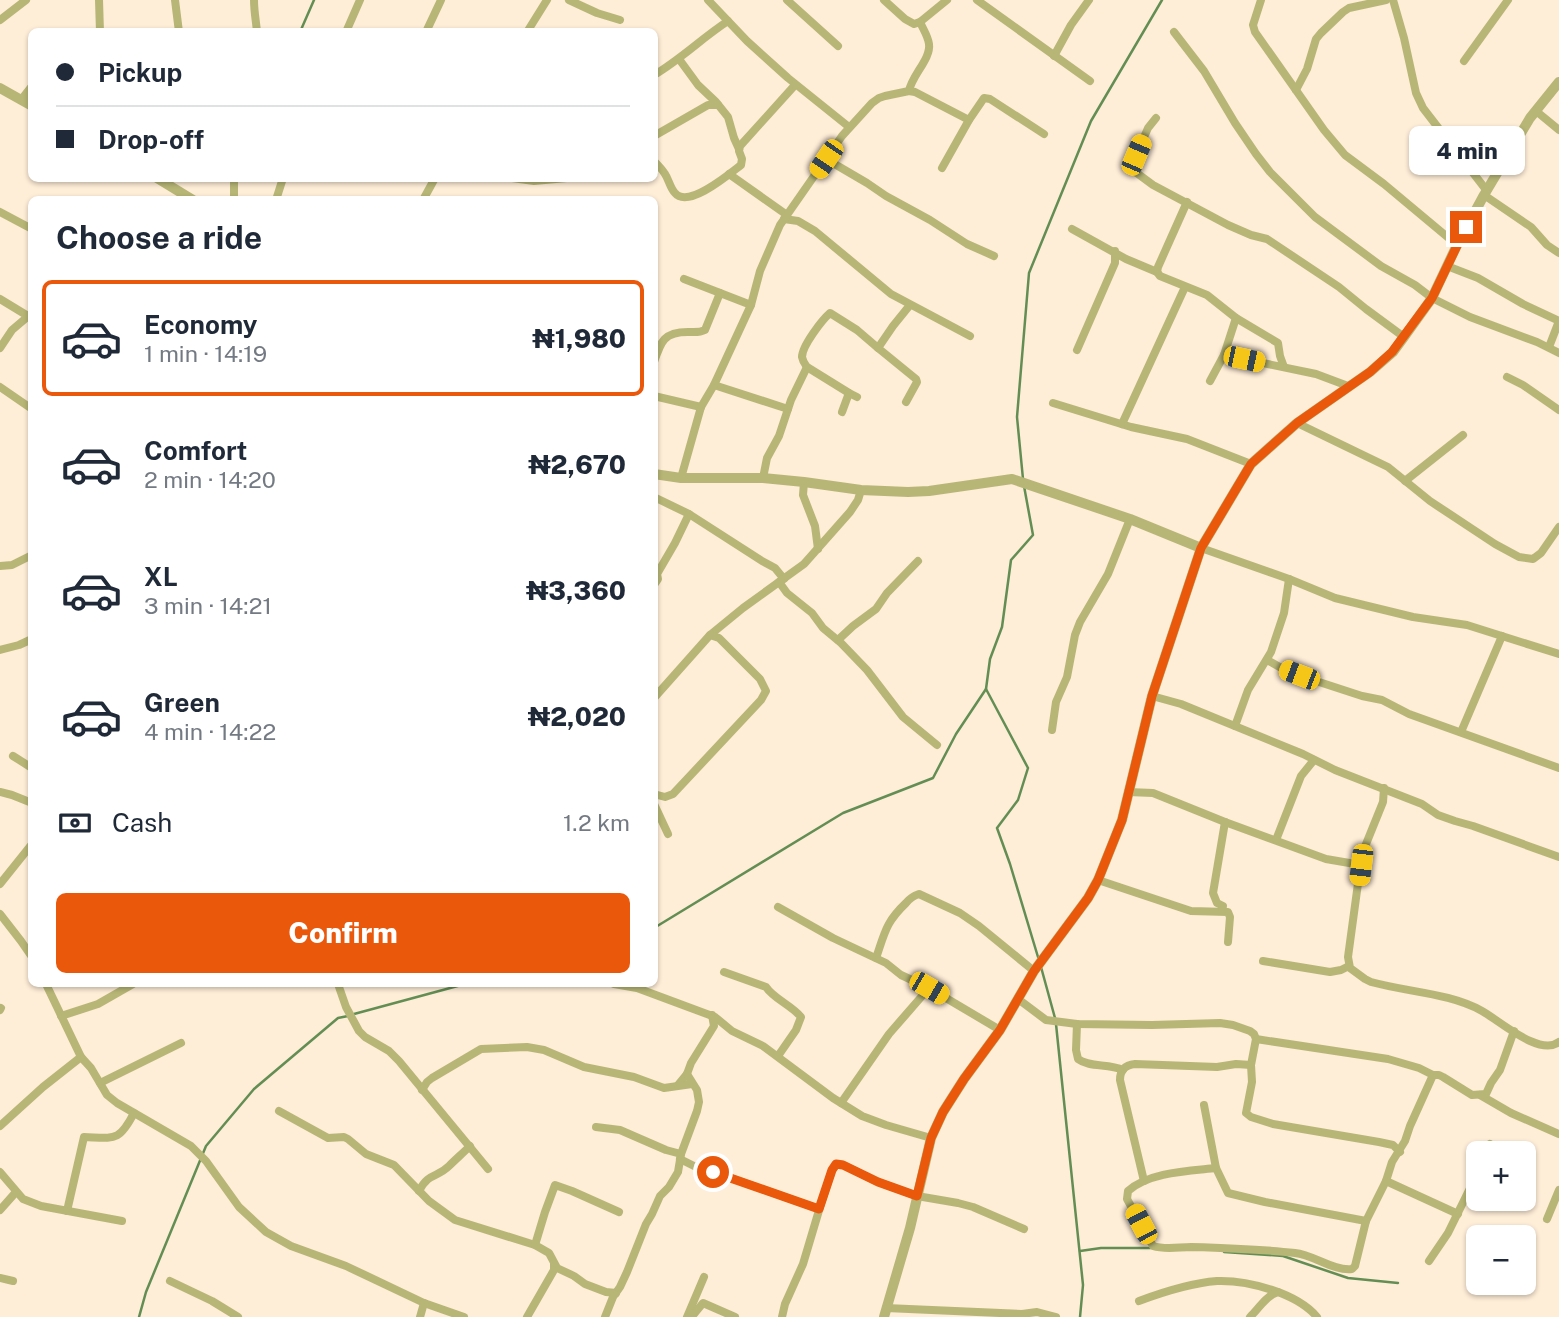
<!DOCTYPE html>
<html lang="en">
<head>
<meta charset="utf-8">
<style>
	:root { --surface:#fff; --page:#f2f2f3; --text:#1f2937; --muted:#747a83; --line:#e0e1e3; --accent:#ea580c }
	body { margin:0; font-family:"Public Sans",sans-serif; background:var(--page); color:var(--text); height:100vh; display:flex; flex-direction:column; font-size:26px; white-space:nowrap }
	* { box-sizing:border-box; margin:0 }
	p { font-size:23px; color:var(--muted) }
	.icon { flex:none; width:38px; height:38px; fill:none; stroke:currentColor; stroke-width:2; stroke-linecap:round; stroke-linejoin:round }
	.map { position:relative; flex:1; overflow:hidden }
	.panel { position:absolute; left:28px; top:196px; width:630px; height:791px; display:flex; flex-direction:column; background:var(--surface); border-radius:10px; box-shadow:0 2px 5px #0004 }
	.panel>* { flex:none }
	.banner { position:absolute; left:28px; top:28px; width:630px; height:154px; border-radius:10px; box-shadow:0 2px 5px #0004; display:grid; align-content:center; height:154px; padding:0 28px; background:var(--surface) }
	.buttons { position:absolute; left:1466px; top:1141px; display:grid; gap:14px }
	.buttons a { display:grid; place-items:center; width:70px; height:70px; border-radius:10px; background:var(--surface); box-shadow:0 2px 5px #0004; font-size:35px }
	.end { position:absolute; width:32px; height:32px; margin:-16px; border:9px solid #ea580c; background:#fff; box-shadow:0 0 0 4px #fff }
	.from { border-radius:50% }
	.bubble { position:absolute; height:49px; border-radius:10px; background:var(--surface); box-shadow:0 2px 5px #0004; font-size:23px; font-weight:800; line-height:49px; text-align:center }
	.car { position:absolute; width:21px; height:42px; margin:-21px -10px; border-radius:9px; box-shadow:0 0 5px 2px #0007; background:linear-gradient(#f5c518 24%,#345 0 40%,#f5c518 0 76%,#345 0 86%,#f5c518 0) }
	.banner b { display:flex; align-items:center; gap:24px; height:66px; font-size:26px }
	.banner b+b { border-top:2px solid var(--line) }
	.banner i { width:18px; height:18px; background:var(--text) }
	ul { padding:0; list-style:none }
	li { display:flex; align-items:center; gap:21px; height:116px; margin:0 14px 10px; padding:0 14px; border:4px solid transparent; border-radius:10px }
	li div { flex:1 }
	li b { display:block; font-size:26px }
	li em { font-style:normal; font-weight:800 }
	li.selected { border-color:var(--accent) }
	li>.icon { width:63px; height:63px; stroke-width:1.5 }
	h2 { padding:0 28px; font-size:32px; line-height:84px }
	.pay { display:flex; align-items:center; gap:18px; height:77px; padding:0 28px; font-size:26px }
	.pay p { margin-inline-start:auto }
	.button { display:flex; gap:14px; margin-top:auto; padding:14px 28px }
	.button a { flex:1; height:80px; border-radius:10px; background:var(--accent); color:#fff; font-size:28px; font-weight:800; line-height:80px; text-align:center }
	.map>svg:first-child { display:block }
</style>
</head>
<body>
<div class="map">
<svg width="1559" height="1317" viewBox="0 0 1559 1317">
	<rect width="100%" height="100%" fill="#feedd7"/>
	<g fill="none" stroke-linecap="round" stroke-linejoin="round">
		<g stroke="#628e53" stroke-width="2.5">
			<path d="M300,32L314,0"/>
			<path d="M1023,479L1017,417L1029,273L1091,121L1162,0"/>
			<path d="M986,689L1028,768L1018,800L997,828L1010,864L1038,957"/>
			<path d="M654,928L843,813L933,778L956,734L986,689L990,659L1002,627L1011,560L1033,535L1024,486"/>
			<path d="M1041,967L1055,1018"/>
			<path d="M354,1014L465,984"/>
			<path d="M1056,1024L1083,1285L1080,1317"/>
			<path d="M1080,1251L1101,1248H1150"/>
			<path d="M1224,1252L1283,1256L1348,1278L1398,1283"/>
			<path d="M139,1317L146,1292L206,1146L254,1089L338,1018L348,1016"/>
		</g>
		<g stroke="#b7b676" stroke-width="8">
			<path d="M99,0L100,32"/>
			<path d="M175,0L179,32"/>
			<path d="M254,0C254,11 256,21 257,32"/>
			<path d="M569,0L597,13L620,20"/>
			<path d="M708,0L747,41L788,78L849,127"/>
			<path d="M787,0L838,46"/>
			<path d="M884,0L905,19L914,24L920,22L947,0"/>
			<path d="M977,0L1090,81"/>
			<path d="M1261,0L1253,25L1255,32L1324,130L1345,155L1384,184L1457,245"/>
			<path d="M1393,0L1404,38L1416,93L1423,108L1487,191"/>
			<path d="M0,20L26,0"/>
			<path d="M346,32L360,0"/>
			<path d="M426,32L441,0"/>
			<path d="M527,32L547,0"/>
			<path d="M1174,32L1204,71L1235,123L1256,154L1270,172L1315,217L1381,266L1415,285L1432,298L1470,317L1537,342L1559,353"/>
			<path d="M1054,56L1071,25L1089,0"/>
			<path d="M679,59L698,85L716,102L728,117L734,138L739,149"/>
			<path d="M1464,61L1508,0"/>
			<path d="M654,75C681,59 702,38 728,21"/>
			<path d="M1296,90L1307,69L1316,39L1321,33L1343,12L1349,8L1386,0"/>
			<path d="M909,91C912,75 931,59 929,44C928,36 923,29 920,22"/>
			<path d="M21,100L32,86"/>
			<path d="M1536,111L1559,130"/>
			<path d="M1156,118L1148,128L1132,165L1134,171L1153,185L1228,225L1251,235L1267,239L1339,287L1366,309L1404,337"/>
			<path d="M654,136L708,105H718"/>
			<path d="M826,159L867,183L886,196L930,220L967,244L994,256"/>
			<path d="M654,161C658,165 662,169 665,174C669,180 670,188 675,193C688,209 728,175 741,165L742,159L739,151L740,146L795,85"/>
			<path d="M942,168L969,120L984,98L990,99L1044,134"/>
			<path d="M729,174L787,215"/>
			<path d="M512,178L534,181L567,178"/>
			<path d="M1484,195L1531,227L1547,245L1559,253"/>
			<path d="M234,200V178"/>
			<path d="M276,200L283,178"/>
			<path d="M423,200L435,178"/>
			<path d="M0,212L32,229"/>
			<path d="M784,219L798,221L815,231L891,294L970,336"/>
			<path d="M1072,229L1126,259L1157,272L1160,276L1207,295L1236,318L1278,343L1280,356L1284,367"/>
			<path d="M1447,266L1478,278L1523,304L1559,321L1549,347"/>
			<path d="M1157,272L1158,267L1187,202"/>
			<path d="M684,279L751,305"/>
			<path d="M0,299L28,316"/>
			<path d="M0,348L12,330L32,313"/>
			<path d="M1077,350L1115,263V251"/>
			<path d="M1224,355L1316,374L1348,386"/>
			<path d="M654,362C661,341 664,332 688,332C695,332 699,333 705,330L720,293"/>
			<path d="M1507,377L1523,385L1559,410"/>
			<path d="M1210,381L1224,355L1236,318"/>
			<path d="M714,385L788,409"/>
			<path d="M0,387L32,409"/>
			<path d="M654,396L701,407"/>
			<path d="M857,397L849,393L807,367C804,363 803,362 802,357C802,346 822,320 830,313L857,330L878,348"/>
			<path d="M906,402L917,382L916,379L878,348L893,326L910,305"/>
			<path d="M1053,403L1131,427L1187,439L1251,464"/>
			<path d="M842,412L849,393"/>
			<path d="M1297,423L1388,467L1430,501L1495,544L1519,557L1533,559L1541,553L1559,527"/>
			<path d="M1122,424L1185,287"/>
			<path d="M681,478L701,407L714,385L751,305L760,271L780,225L842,136L872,103L879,98L885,96L909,91L915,92L969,120"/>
			<path d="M763,478L767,458L779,436L791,400L807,367"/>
			<path d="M1405,481L1463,435"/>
			<path d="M804,482L803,495L815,526L818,549"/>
			<path d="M654,497L689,514L762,561L775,568L784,579"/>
			<path d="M1201,548L1289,579L1335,598L1413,617L1467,625L1559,654"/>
			<path d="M0,566L12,565L32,555"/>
			<path d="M779,582L787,593L812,613L823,628L841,643L867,670L903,717L937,745"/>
			<path d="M654,585L658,579L657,574L675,543L689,514"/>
			<path d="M838,640L853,626L876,609L887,593L918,561"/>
			<path d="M0,650L19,645L32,639"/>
			<path d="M1267,660L1285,670L1313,680L1362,696L1382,700L1409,714L1559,768"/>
			<path d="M1152,696L1181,704L1303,754L1335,770L1422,804L1438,815L1455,821L1473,826L1559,857"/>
			<path d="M654,698L710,635L743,608L804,564L850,512L858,500L861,490"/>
			<path d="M1235,726L1248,690L1271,652L1284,613L1289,579"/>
			<path d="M1052,730L1056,702L1067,677L1075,635L1080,622L1108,574L1130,519"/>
			<path d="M1461,732L1502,636"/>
			<path d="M13,756L32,768"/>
			<path d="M1384,788L1383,802L1362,854L1348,957L1350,968L1365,979L1371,982C1407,992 1450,993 1482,1011C1500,1021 1540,1057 1559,1042"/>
			<path d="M0,792L12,795L32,803"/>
			<path d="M1128,792L1153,793L1225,822L1326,859L1361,865"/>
			<path d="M654,794L665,797L673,794L761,700L766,691L760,679L719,638L710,635"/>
			<path d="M654,804L668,834"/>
			<path d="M1276,840L1301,776L1314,760"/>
			<path d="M1098,880L1191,911L1228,912L1230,917L1228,942"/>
			<path d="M0,884L32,844"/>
			<path d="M778,907L833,938L886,963L901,975L929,988L1000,1030"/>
			<path d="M1222,911L1223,906L1217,903L1213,893L1225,822"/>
			<path d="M0,914L21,941L32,957"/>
			<path d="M876,958C885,932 886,922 906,903C910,898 913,896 919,894L960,913L979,926L1034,971"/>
			<path d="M1263,961L1330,972L1341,970L1349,966"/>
			<path d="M724,972L766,987C774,999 791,1005 801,1017L796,1030L778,1056"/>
			<path d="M46,984L81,1057L91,1068L107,1095L117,1103L191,1146L206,1161L239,1207L266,1232L291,1246L346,1266L424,1303L464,1317"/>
			<path d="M338,984L346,1007L359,1031L365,1037L389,1051L399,1061L488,1169"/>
			<path d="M614,984L637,988L715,1017L732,1031L763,1046L833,1098L862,1116L886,1125L931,1138"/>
			<path d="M1018,999L1046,1020L1077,1024L1152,1025L1220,1023L1233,1025L1250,1031L1254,1034L1256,1039L1251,1065L1252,1082L1246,1113L1251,1117L1273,1124L1379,1142L1393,1145L1400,1152"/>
			<path d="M0,1010L1,1008"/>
			<path d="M61,1016L98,1004L133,984"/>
			<path d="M1077,1024L1076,1050L1078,1059C1090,1068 1108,1063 1123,1070"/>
			<path d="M1256,1039L1388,1059L1419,1068L1433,1075"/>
			<path d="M100,1083L181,1043"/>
			<path d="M678,1085L687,1074L691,1063L714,1026L712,1015"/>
			<path d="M422,1090L427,1082L432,1078L481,1049L527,1047L544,1050L584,1067L634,1077L664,1088L692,1084"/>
			<path d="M1480,1095L1511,1113L1559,1134"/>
			<path d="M841,1103L889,1034L929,988"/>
			<path d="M1204,1105L1216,1168L1228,1193L1265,1202L1366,1221"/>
			<path d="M279,1111L328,1138L344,1137L348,1139L366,1154L394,1165L429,1201L455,1220L535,1245L549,1253L557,1268L574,1276L585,1284L606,1292L616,1293"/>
			<path d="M0,1126L43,1087L81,1057"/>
			<path d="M596,1127L620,1130L666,1150L681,1154"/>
			<path d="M1486,1153L1490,1144"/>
			<path d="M680,1159L704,1171L728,1177L819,1209"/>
			<path d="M1216,1168C1189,1171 1149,1172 1128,1191L1127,1199L1153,1246C1165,1250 1179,1247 1191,1247C1226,1248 1261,1249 1295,1253C1314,1255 1333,1271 1352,1269L1355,1266L1366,1221L1386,1181L1392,1162L1405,1141L1410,1126L1433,1075H1439L1443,1077L1472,1095L1486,1094L1491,1083L1500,1070L1514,1031"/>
			<path d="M0,1172L23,1199L41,1206L122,1221"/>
			<path d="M1144,1181L1120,1080C1120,1070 1125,1065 1135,1064L1217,1067L1236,1064L1251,1065"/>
			<path d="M1386,1181L1458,1214"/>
			<path d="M419,1191C429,1172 437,1178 449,1166C456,1159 463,1153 470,1146"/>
			<path d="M0,1210L16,1192"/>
			<path d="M67,1211L84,1137C115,1138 119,1142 134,1113"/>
			<path d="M1547,1219L1559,1190"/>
			<path d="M535,1245L545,1212L555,1185L572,1191L619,1212"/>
			<path d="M1429,1261L1448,1233L1479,1170"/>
			<path d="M0,1278L13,1281"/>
			<path d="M170,1281L212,1301L238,1317"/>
			<path d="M1139,1301C1163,1292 1192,1283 1217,1281C1248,1280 1297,1293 1317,1317"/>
			<path d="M886,1308L1022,1314L1037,1312L1056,1317"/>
			<path d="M420,1317L424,1303"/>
			<path d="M527,1317L554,1270V1264"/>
			<path d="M605,1317L613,1297L620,1287L627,1272L646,1224L652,1214L660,1196L669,1187L678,1172L681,1154L697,1111L699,1102L697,1090L687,1074"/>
			<path d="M687,1317L704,1277"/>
			<path d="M689,1317L694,1314L703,1303L735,1317"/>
			<path d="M782,1317L785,1304L803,1264L820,1207L832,1170L837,1164L843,1165L878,1182L917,1196L958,1203L973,1207L1024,1229"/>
			<path d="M1250,1317C1259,1308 1266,1296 1278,1292"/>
		</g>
		<g stroke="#b7b676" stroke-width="10">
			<path d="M0,88L32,106"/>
			<path d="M157,178L193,200"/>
			<path d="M654,474L681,478H763L804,482L861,490L908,492L929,491L1012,479L1130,519L1201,548"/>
			<path d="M884,1317L910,1228L931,1138L943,1112L964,1079L1000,1030L1034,971L1088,898L1098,880L1122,820L1152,696L1201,548L1251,464L1297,423L1370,372L1393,352L1404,337L1432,298L1457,245L1484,195L1530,118L1559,82"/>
		</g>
	</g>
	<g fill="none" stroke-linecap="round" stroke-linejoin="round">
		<path stroke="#ea580c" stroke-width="9" d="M713,1172L819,1209L832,1170L836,1164L843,1165L878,1182L917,1196L931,1138L943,1112L964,1079L1000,1030L1034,971L1088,898L1098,880L1122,820L1152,696L1201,548L1251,464L1297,423L1370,372L1392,352L1432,298L1466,227"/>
	</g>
</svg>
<div class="buttons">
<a>+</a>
<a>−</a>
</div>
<i class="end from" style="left:713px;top:1172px"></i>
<i class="end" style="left:1466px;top:227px"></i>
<div class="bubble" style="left:1409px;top:126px;width:116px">4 min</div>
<i class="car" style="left:1136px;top:155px;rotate:23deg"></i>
<i class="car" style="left:826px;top:159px;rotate:214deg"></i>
<i class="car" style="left:1244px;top:359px;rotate:102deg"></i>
<i class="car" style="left:1299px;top:675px;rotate:291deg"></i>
<i class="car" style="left:1361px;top:865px;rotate:187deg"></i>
<i class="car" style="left:929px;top:988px;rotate:120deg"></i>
<i class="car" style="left:1141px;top:1224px;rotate:332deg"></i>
<div class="banner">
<b><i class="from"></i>Pickup</b>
<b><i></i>Drop-off</b>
</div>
<section class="panel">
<h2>Choose a ride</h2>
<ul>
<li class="selected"><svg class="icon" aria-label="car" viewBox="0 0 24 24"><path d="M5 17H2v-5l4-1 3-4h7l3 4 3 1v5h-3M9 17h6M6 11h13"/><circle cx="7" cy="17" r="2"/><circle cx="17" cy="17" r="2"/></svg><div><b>Economy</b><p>1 min · 14:19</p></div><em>₦1,980</em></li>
<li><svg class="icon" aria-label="car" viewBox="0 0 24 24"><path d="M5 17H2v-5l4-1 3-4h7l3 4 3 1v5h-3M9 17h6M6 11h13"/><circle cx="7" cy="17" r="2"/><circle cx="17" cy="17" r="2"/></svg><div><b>Comfort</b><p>2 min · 14:20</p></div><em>₦2,670</em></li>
<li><svg class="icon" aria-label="car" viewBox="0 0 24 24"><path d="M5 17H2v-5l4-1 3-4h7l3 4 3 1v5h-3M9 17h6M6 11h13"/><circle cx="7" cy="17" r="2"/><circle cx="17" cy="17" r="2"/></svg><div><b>XL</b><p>3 min · 14:21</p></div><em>₦3,360</em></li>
<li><svg class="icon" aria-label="car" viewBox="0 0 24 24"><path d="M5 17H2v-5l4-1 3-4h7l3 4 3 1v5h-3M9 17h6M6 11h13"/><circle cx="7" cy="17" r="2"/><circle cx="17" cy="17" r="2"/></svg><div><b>Green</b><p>4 min · 14:22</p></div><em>₦2,020</em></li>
</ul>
<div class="pay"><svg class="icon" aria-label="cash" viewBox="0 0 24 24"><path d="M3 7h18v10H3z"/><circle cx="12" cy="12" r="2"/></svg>Cash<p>1.2 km</p></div>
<div class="button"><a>Confirm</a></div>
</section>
</div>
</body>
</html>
